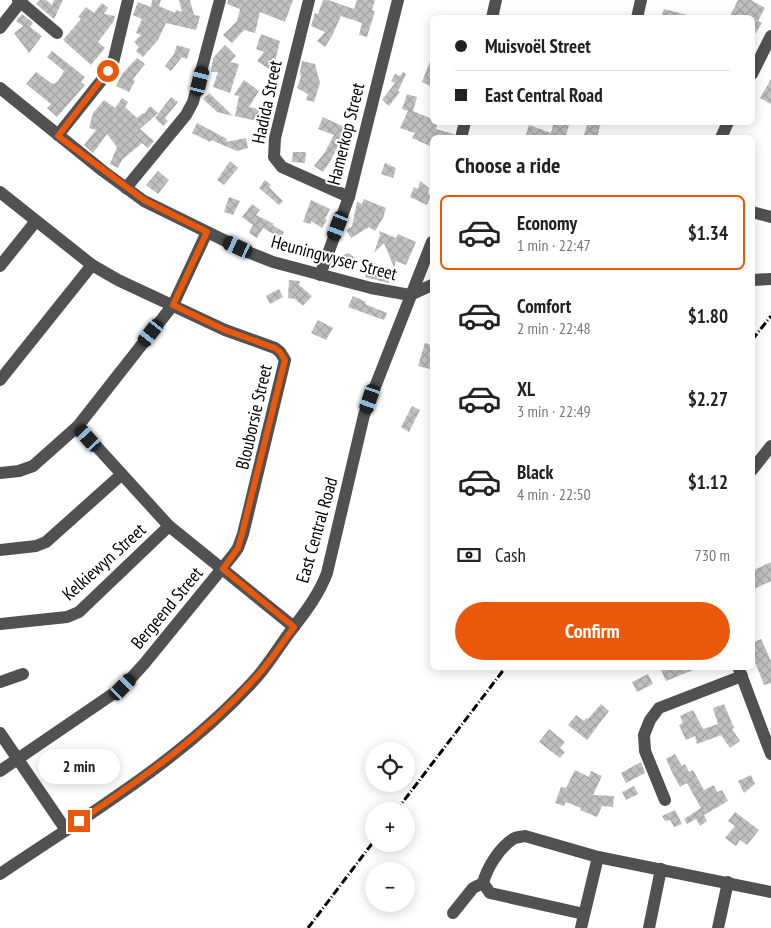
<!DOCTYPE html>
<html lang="en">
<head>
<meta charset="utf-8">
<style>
	:root { --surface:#fff; --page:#f6f6f6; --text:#222; --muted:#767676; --line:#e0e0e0; --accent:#ea580c }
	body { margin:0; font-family:"PT Sans Narrow",sans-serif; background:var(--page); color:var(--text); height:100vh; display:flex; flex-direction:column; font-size:19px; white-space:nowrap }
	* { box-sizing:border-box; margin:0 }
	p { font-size:16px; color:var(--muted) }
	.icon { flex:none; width:28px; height:28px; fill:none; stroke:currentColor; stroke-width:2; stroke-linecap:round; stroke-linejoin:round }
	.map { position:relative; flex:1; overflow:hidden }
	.drawer { position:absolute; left:430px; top:135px; width:325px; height:535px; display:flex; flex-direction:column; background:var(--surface); border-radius:8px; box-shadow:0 2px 12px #0003 }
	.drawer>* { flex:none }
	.banner { position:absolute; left:430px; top:15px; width:325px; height:110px; border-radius:8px; box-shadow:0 2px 12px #0003; display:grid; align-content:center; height:110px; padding:0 25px; background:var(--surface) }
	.controls { position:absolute; left:365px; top:742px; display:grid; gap:10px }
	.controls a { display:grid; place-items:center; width:50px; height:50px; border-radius:50%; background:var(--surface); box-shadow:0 2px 12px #0003; font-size:25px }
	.end { position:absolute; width:22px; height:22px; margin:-11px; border:6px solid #ea580c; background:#fff; box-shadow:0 0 0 2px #fff }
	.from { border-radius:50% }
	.bubble { position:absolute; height:35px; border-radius:18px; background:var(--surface); box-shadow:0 2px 12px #0003; font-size:16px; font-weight:700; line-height:35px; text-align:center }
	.car { position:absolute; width:15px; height:30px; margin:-15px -8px; border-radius:6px; box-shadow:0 0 4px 1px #0007; background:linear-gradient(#222 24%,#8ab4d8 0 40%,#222 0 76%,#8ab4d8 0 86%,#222 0) }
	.banner b { display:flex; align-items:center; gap:18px; height:48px; font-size:19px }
	.banner b+b { border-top:1px solid var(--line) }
	.banner i { width:12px; height:12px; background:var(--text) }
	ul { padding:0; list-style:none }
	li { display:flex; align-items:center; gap:15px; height:75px; margin:0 10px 8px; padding:0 15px; border:2px solid transparent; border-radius:8px }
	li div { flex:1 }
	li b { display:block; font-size:19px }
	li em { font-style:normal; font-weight:700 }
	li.active { border-color:var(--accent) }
	li>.icon { width:45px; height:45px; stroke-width:1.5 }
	h2 { padding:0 25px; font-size:22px; line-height:60px }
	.pay { display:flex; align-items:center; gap:12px; height:55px; padding:0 25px; font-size:19px }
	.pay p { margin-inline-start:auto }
	.button { display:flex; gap:10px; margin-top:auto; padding:10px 25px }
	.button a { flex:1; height:58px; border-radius:30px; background:var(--accent); color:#fff; font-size:20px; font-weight:700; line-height:58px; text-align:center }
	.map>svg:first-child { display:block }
</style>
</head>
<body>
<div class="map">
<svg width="771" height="928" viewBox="0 0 771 928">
	<defs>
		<pattern id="building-cross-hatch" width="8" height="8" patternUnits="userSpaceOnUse" patternTransform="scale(1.25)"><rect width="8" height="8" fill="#c0c0c0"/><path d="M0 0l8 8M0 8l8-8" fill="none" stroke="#a3a3a3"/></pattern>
	</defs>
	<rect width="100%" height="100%" fill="#fff"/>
	<g fill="url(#building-cross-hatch)">
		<path d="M40,0H46L52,5L54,0H63L54,19L36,4Z"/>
		<path d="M152,0H161L159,6L175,13L176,10L182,12L179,0H190L194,15L200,16L196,30L166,23L158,40L143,57L136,51L139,47L134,42L141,35L136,33L142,19L133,15L138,2L151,7Z"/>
		<path d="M228,0H293L285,22L260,12L255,33L244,30L232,43L223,35L237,21L240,9L227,4Z"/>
		<path d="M323,0H328L354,9L357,0H375L372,10L375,11L367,37L359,35L362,23L341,16L332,36L325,47L317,41L325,32L311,26L315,13L318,14Z"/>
		<path d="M738,0H751L765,8L758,21L762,23L752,39V18H729Z"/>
		<path d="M102,3L108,8L104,14L115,16L114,21L98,42L105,48L91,65L63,40L81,19L78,17L86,7L94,13Z"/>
		<path d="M664,9L687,15V18H661Z"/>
		<path d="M22,14L33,23L30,27L42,36L29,53L14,33L23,26L16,21Z"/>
		<path d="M261,34L280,41L275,61L269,69L257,61L264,52L256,49Z"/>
		<path d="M177,45L190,49L187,59L182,57L171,71L165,66L174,54Z"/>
		<path d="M225,45L236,56L230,62L239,64L230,93L213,87L218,72H211L213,58Z"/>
		<path d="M52,51L85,77L81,82L85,85L57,117L47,108L51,104L26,84L36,72L51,83L54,84L58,81L64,71L47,57Z"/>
		<path d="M432,56V87L422,82Z"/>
		<path d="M137,58L145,64L133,79L135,81L129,92L116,86L122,74Z"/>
		<path d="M302,61L315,64L320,83L314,102L306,100L308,94L297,88L301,77L300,72Z"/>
		<path d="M403,72L406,74L398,91L400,92L389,106L382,100L395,83L391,81L395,74L400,76Z"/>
		<path d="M771,79V104L760,98Z"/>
		<path d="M244,80L259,91L249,107L259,109L257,121L235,116L239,96L234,95Z"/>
		<path d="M209,93L233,116L217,112L203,99Z"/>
		<path d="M407,94L417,97L413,111L432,119V122H438L436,129L454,134L453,138H432V147L412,138L415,133L400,128L408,111L402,109Z"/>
		<path d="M171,97L178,102L165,118L168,121L163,126L155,118Z"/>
		<path d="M122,98L128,102L125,107L137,118L143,113L144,114L150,106L158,113L140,129L154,141L148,148L142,143L122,160L118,168L110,164L117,147L107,134L93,153L84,145L96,130L89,128L93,113L104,100L115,108Z"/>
		<path d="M323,117L346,128L331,160L323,172L314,166L325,152L334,135L318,129Z"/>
		<path d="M554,122H570L565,138H525L529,125L551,133Z"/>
		<path d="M588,122H601L597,138H583Z"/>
		<path d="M197,123L227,139L226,142L246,138L248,148L237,151L211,140L210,142L192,133Z"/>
		<path d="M293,152H306L305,163L292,162Z"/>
		<path d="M230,161L238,168L224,185L217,180Z"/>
		<path d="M385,163L396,168L393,178L381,174Z"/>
		<path d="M158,171L169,180L158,194L146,185Z"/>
		<path d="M265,180L271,185L269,187L283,201L279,205L259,188Z"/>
		<path d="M420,181L429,188L428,194L431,195L427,205L410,197L414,187L418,189Z"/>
		<path d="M229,197L240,201L233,215L224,212Z"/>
		<path d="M364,199L386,208L383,218L375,231L369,227L351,238L346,230L352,226L357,202L362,204Z"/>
		<path d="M311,200L330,209L325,219L327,220L322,228L311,221V224L303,222Z"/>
		<path d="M252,204L260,210L256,215L274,224L272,225L284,232L281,238L299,247L295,256L273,245L280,238L263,228L257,238L249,233L253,225L242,217Z"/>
		<path d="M379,231L396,238L398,234L416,242L406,265L396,261L394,267L384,243L374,253L380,235Z"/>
		<path d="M349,253L355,258L350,264L340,268L336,258Z"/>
		<path d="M371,262L393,270L388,283L365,277L368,269L373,273L369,267Z"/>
		<path d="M289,280L300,281L299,285L312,296L303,306L295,299L288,298Z"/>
		<path d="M279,289L283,297L270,304L266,296Z"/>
		<path d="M353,296L366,302L365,304L387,313L384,320L348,307Z"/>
		<path d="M318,320L333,328L326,340L311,333Z"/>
		<path d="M425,343L432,345V361L430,369L418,366Z"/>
		<path d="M412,406L420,410L409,432L401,427Z"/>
		<path d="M771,562V581L752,590V571Z"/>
		<path d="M761,639L771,661V683L764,685L752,654V643Z"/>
		<path d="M667,668H698L666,681L661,670Z"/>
		<path d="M648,674L653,684L637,692L632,682Z"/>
		<path d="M601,704L609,711L587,740L568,725L576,715L584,721L586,718L588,719Z"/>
		<path d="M724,704L734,728L732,729L740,741L730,748L721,735L697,744L695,736L686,740L679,725L683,723L680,716L693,710L703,729L718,724L713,708Z"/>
		<path d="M549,729L565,742L560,748L565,752L560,758L539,742Z"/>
		<path d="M675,754L682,766L685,764L689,772L693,770L704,790L714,785L717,792L722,790L728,801L704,815L707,821L700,826L696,819L687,824L684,819L701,808L687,783L680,787L672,772L666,759Z"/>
		<path d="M641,762L645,773L626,783L621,773Z"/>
		<path d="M575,770L589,777L591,771L602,776L593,795L614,796L613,807L602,806L597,817L580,810L581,808L566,802L564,806L555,803L561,787L566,788Z"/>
		<path d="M751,775L755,784L744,793L738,781Z"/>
		<path d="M634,786L638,794L626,800L622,792Z"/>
		<path d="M675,810L682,824L674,827L670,820L665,821L662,816Z"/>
		<path d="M735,812L759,830L747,845L740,840L736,846L725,838L735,826L728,821Z"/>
	</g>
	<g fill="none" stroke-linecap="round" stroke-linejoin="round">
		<g stroke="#515151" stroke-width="12">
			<path d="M18,0L57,33"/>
			<path d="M309,0L275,138L274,157L282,167L349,197"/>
			<path d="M492,18L496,0"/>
			<path d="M637,18L641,0"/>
			<path d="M0,28L22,0"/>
			<path d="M752,74L771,36"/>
			<path d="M0,88L103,171L144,201L250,253L273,262L371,288L410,295L432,285"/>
			<path d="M58,135L101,81L113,63L128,0"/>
			<path d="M461,138L465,122"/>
			<path d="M721,138L728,122"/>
			<path d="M126,188L186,115L193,102L220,0"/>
			<path d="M0,192L92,265L118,280L225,330L275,348L280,352L285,360L243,534L238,548L233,555L144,664L123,687L0,771"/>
			<path d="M752,212L771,217"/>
			<path d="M0,266L36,221"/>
			<path d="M320,275L349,197L398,0"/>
			<path d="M752,280L771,279"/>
			<path d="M0,380L92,265"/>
			<path d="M78,426L169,526L294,627"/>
			<path d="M752,470L771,446"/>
			<path d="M0,473L19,471L33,466L78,426L173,305L207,232"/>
			<path d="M0,550L36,546L46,542L121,475"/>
			<path d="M0,624L67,617L79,612L169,526"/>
			<path d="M739,669L771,754"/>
			<path d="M0,682L23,674"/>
			<path d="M0,733L66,830"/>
			<path d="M665,800L645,751L644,735L650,720L659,708L742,676"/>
			<path d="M0,874C89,814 185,758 258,676C268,664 277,650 287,636C302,616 318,597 327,573L364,415L432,242"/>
			<path d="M453,913L473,888L483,883"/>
			<path d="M584,914L490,893L483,883C487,868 499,848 513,839C516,837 521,837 525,836L598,857L771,892"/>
			<path d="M581,928L598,857"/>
			<path d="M649,928L661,869"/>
			<path d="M718,928L728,882"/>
		</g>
		<g stroke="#000" stroke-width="3" stroke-dasharray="8 2.5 1 2.5" stroke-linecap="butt">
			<path d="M752,340L771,316"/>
			<path d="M396,811L505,668"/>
			<path d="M308,928L374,841"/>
		</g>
	</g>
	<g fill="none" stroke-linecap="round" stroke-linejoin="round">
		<path stroke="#ea580c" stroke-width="6" d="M79,821C143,778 206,734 257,676C271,661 282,643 294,627L223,569L238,548L242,534L285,360L280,352L275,348L225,330L173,305L207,232L144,200L58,136L108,71"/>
	</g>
	<g text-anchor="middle" stroke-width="4" stroke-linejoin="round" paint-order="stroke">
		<g font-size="18" fill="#000" stroke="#fff">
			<text transform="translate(267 102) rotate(-78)" y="6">Hadida Street</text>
			<text transform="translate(346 134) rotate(-76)" y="6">Hamerkop Street</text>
			<text transform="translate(334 258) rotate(15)" y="6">Heuningwyser Street</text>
			<text transform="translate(254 417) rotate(-77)" y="6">Blouborsie Street</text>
			<text transform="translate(317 530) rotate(-74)" y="6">East Central Road</text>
			<text transform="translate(104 562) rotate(-42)" y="6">Kelkiewyn Street</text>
			<text transform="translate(167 608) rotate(-50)" y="6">Bergeend Street</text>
		</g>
	</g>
</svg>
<div class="controls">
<a><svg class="icon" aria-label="locate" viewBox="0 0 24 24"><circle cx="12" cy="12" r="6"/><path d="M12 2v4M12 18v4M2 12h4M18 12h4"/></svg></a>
<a>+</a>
<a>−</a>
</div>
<i class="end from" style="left:108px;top:71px"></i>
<i class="end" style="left:79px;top:821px"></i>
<div class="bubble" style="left:38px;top:749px;width:82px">2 min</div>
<i class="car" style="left:200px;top:81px;rotate:14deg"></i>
<i class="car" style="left:338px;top:226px;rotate:201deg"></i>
<i class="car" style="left:238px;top:247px;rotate:295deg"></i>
<i class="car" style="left:151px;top:333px;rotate:218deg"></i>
<i class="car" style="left:370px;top:399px;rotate:199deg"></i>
<i class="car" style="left:88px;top:438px;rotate:318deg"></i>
<i class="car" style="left:123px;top:687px;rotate:44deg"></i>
<div class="banner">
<b><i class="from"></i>Muisvoël Street</b>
<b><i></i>East Central Road</b>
</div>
<section class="drawer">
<h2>Choose a ride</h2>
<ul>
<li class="active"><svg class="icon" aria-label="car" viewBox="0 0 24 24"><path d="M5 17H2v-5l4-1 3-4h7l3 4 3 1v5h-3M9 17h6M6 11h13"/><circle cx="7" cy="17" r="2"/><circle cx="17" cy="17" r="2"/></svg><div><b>Economy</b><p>1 min · 22:47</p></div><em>$1.34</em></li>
<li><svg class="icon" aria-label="car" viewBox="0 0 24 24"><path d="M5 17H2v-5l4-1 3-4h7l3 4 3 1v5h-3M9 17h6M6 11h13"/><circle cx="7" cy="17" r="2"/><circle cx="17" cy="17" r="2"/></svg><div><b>Comfort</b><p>2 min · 22:48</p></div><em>$1.80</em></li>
<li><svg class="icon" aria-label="car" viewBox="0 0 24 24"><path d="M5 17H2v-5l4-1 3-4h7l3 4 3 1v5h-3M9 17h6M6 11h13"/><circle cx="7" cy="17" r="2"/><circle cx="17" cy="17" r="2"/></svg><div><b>XL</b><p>3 min · 22:49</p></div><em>$2.27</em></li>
<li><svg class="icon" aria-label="car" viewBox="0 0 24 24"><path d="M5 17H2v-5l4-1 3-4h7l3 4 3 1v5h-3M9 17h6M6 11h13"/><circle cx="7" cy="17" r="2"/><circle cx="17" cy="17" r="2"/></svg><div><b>Black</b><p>4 min · 22:50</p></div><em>$1.12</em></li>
</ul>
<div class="pay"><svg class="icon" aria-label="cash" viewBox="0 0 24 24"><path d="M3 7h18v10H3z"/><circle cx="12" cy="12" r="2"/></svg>Cash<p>730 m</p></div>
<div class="button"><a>Confirm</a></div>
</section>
</div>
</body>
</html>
